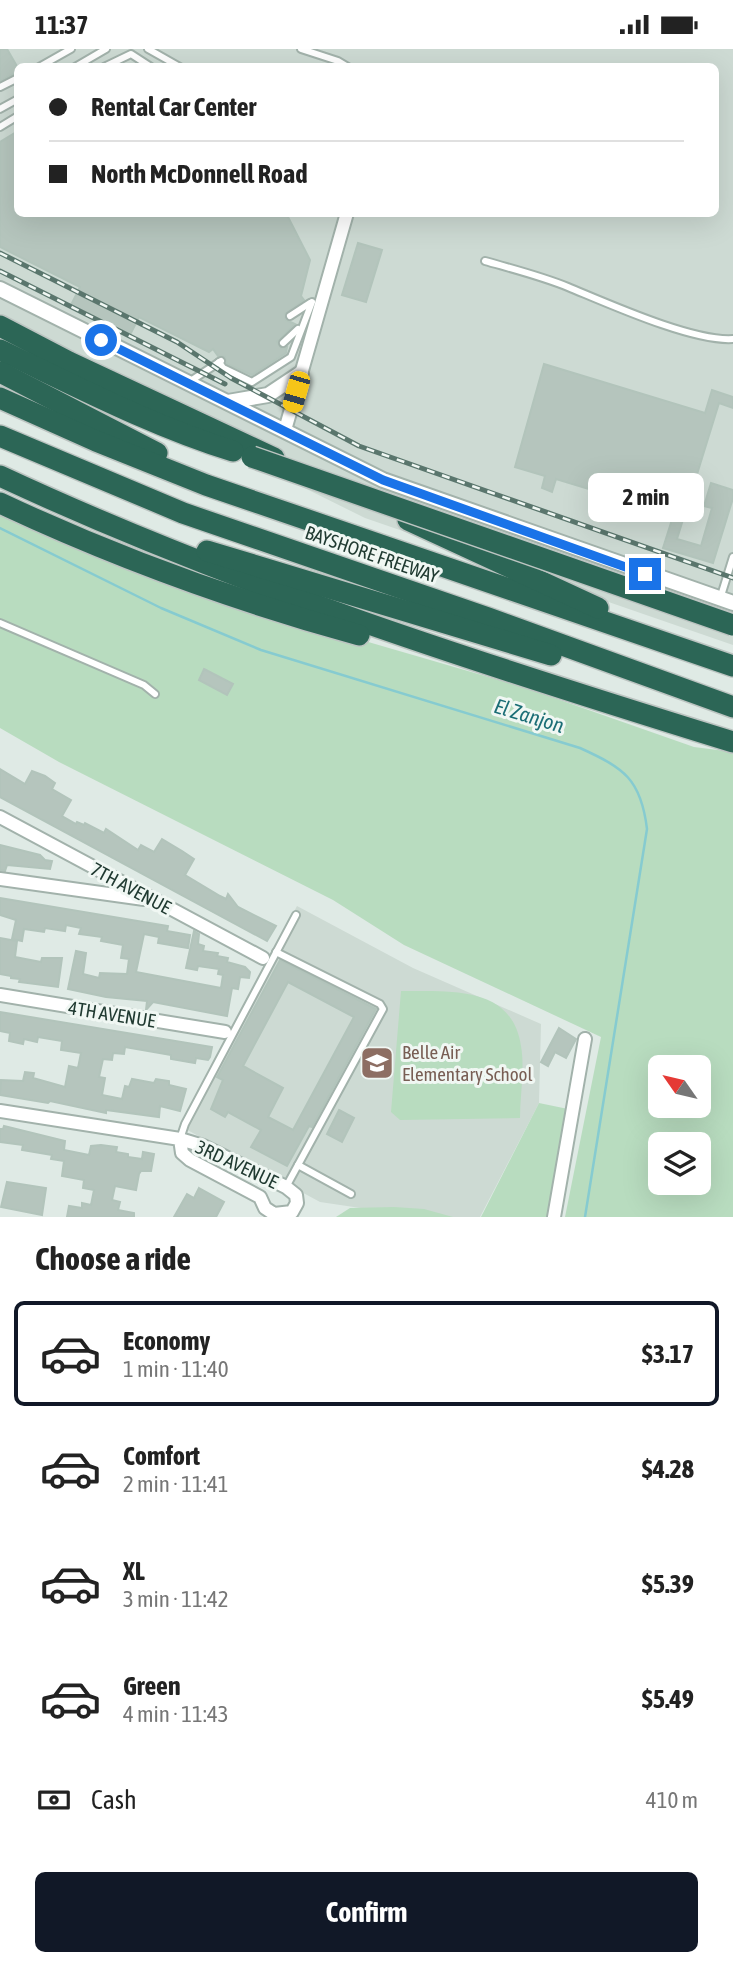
<!DOCTYPE html>
<html lang="en">
<head>
<meta charset="utf-8">
<style>
	:root { --surface:#fff; --page:#f2f2f2; --text:#222; --muted:#767676; --line:#e0e0e0; --accent:#111827 }
	body { margin:0; font-family:"Asap Condensed",sans-serif; background:var(--page); color:var(--text); height:100vh; display:flex; flex-direction:column; font-size:26px; white-space:nowrap }
	* { box-sizing:border-box; margin:0 }
	p { font-size:23px; color:var(--muted) }
	.icon { flex:none; width:38px; height:38px; fill:none; stroke:currentColor; stroke-width:2; stroke-linecap:round; stroke-linejoin:round }
	.map { position:relative; height:1168px; overflow:hidden }
	.side { display:flex; flex-direction:column; background:var(--surface); flex:1 }
	.side>* { flex:none }
	.top-card { position:absolute; left:14px; top:14px; width:705px; height:154px; border-radius:10px; box-shadow:0 7px 28px #0002; display:grid; align-content:center; height:154px; padding:0 35px; background:var(--surface) }
	.needle { width:46px; rotate:304deg }
	.tools { position:absolute; left:648px; top:1006px; display:grid; gap:14px }
	.tools a { display:grid; place-items:center; width:63px; height:63px; border-radius:10px; background:var(--surface); box-shadow:0 7px 28px #0002; font-size:35px }
	.end { position:absolute; width:32px; height:32px; margin:-16px; border:9px solid #1a73e8; background:#fff; box-shadow:0 0 0 4px #fff }
	.from { border-radius:50% }
	.bubble { position:absolute; height:49px; border-radius:10px; background:var(--surface); box-shadow:0 7px 28px #0002; font-size:23px; font-weight:700; line-height:49px; text-align:center }
	.car { position:absolute; width:21px; height:42px; margin:-21px -10px; border-radius:9px; box-shadow:0 0 5px 2px #0007; background:linear-gradient(#f5c518 24%,#345 0 40%,#f5c518 0 76%,#345 0 86%,#f5c518 0) }
	.top-card b { display:flex; align-items:center; gap:24px; height:66px; font-size:26px }
	.top-card b+b { border-top:2px solid var(--line) }
	.top-card i { width:18px; height:18px; background:var(--text) }
	ul { padding:0; list-style:none }
	li { display:flex; align-items:center; gap:21px; height:105px; margin:0 14px 10px; padding:0 21px; border:4px solid transparent; border-radius:10px }
	li div { flex:1 }
	li b { display:block; font-size:26px }
	li em { font-style:normal; font-weight:700 }
	li.current { border-color:var(--accent) }
	li>.icon { width:63px; height:63px; stroke-width:1.5 }
	h2 { padding:0 35px; font-size:32px; line-height:84px }
	.pay { display:flex; align-items:center; gap:18px; height:77px; padding:0 35px; font-size:26px }
	.pay p { margin-inline-start:auto }
	.cta { display:flex; gap:14px; margin-top:auto; padding:14px 35px }
	.cta a { flex:1; height:80px; border-radius:10px; background:var(--accent); color:#fff; font-size:28px; font-weight:700; line-height:80px; text-align:center }
	.status { display:flex; justify-content:space-between; align-items:center; height:49px; padding:0 35px; background:var(--surface); direction:ltr }
	.status svg { height:19px; fill:currentColor }
	.map>svg:first-child { display:block }
</style>
</head>
<body>
<div class="status"><b>11:37</b><svg viewBox="0 0 49 12"><path d="M0 12V9h3v3zM5 12V6h3v6zM10 12V3h3v9zM15 12V0h3v12zM26 1h20v11H26zM47 4h2v5h-2z"/></svg></div>
<div class="map">
<svg width="733" height="1168" viewBox="0 0 733 1168">
	<rect width="100%" height="100%" fill="#dfeae5"/>
	<g fill="#cddad3" fill-rule="evenodd">
		<path d="M0,0H733V596L365,469L0,288ZM18,18H716V164H18Z"/>
		<path d="M297,857L413,919L541,975L539,1054L480,1168H421L320,1153L180,1077Z"/>
	</g>
	<g fill="#b8dcbf" fill-rule="evenodd">
		<path d="M0,447L279,567L523,638L694,698L733,703V1168H565L601,988L404,896L333,851L59,713L0,679ZM660,1018H698V1057H660ZM660,1096H698V1134H660Z"/>
		<path d="M401,942C447,943 512,935 521,997C525,1020 520,1046 520,1069L400,1071L391,1063Z"/>
		<path d="M539,1054L568,1060L551,1168H481Z"/>
		<path d="M394,1158L424,1160L453,1168H336L350,1159Z"/>
	</g>
	<g fill="none" stroke-linecap="round" stroke-linejoin="round">
		<path stroke="#86cbd0" stroke-width="2.5" d="M0,479L161,559L261,601L580,699C624,719 641,730 647,780L585,1168"/>
	</g>
	<g fill="#b5c5bd" stroke="#b2c4bb" stroke-width="2" fill-rule="evenodd">
		<path d="M0,0H7L18,19V23L0,32Z"/>
		<path d="M18,82V164H286L310,211L301,247L304,251L285,265L286,271L295,275L277,293L281,299L287,298L286,304L252,326L227,315L225,308L218,307L213,300L209,303L139,268L130,286L71,256L80,238L0,198V93Z"/>
		<path d="M358,194L382,201L366,253L342,246Z"/>
		<path d="M544,315L705,364L712,341L733,348V359L719,354L677,490L701,497L712,459L704,457L711,434L733,441V449L713,514L663,499L676,458L660,453L658,461L556,430L552,443L542,439L545,427L515,418Z"/>
		<path d="M204,620L233,635L227,646L199,631Z"/>
		<path d="M0,720L25,735L32,722L45,727L55,734L52,740L71,751L62,767L76,775L77,773L84,776L85,774L104,784L106,780L138,801L141,796L154,803L162,790L182,802L194,810L185,826L220,847L226,850L228,845L238,858L276,877L267,892L0,748Z"/>
		<path d="M0,796L40,806L45,811L52,812L50,820L7,816L5,822L0,821Z"/>
		<path d="M0,849L168,877L167,882L190,886L188,899L158,894L159,888L144,885L136,923L221,939L223,926L218,925L219,920L198,917L197,921L186,919L194,882L199,885L198,895L204,897L203,902L218,904L217,907L228,909L227,913L245,918L250,923L249,929L240,928L238,940L232,939L227,967L153,953L146,961L147,952L106,948L68,940L76,902L86,904L83,925L99,929L100,924L127,925L129,910L121,909L123,896L101,892L102,888L79,885L81,879L66,876L65,882L45,879L44,883L24,880L22,892L12,890L16,871L0,866Z"/>
		<path d="M0,889L17,892L15,908L41,913L42,909H62L58,938L19,933L20,930L11,929V927L0,925Z"/>
		<path d="M280,911L376,960L312,1078L309,1077L287,1117L251,1098L261,1081L228,1063L225,1068L211,1060L223,1031L217,1028ZM288,933L354,968L293,1081L268,1068L283,1039L243,1017Z"/>
		<path d="M0,963L212,998L210,1008L208,1011L196,1009L195,1014L171,1010V1006L125,998L124,1005L113,1004L112,1011L103,1010L99,1028L105,1029L102,1046L122,1050L125,1037L129,1038L132,1030L154,1034L156,1030L169,1032V1036L186,1040L180,1062L160,1057L159,1068L106,1061V1064L50,1052L48,1054L0,1046L1,1031L23,1032L25,1023L34,1024L33,1029L65,1038L69,1017L78,1019L81,1004L61,1001L62,992L38,988L37,993L24,990L23,995L9,992L10,984L0,982Z"/>
		<path d="M559,979L576,990L566,1009L555,1003L548,1017L541,1013Z"/>
		<path d="M339,1061L354,1069L342,1093L327,1085Z"/>
		<path d="M4,1077L65,1092L64,1101L89,1106L91,1097L101,1096L117,1098L116,1103L128,1105V1108L142,1110L143,1103L154,1105L151,1122H141L139,1125L136,1141L115,1137L112,1151L120,1153L118,1161L134,1164V1168H67L69,1157L82,1159V1154L91,1156L94,1141L83,1139L84,1131L62,1127L64,1112L51,1110L52,1106L22,1101L23,1096L0,1093V1080H3Z"/>
		<path d="M7,1133L46,1139L42,1166L1,1158Z"/>
		<path d="M199,1139L224,1153L216,1168H174L187,1145L194,1149Z"/>
	</g>
	<g fill="none" stroke-linecap="round" stroke-linejoin="round">
		<defs>
			<g id="service">
				<path d="M148,0L180,18"/>
				<path d="M301,0L338,12L348,18"/>
				<path d="M39,18L71,0"/>
				<path d="M75,18L106,0"/>
				<path d="M104,18L131,5L151,18"/>
				<path d="M0,38L18,29"/>
				<path d="M0,60L18,50"/>
				<path d="M0,78L18,67"/>
				<path d="M485,212C513,220 541,227 568,238C607,254 693,293 733,290"/>
				<path d="M290,267L310,254"/>
				<path d="M283,294L298,280"/>
				<path d="M219,313L223,319L252,333L291,308L312,253"/>
				<path d="M189,333L221,312"/>
				<path d="M720,550L733,508"/>
				<path d="M0,574L144,636L155,645"/>
				<path d="M276,903L380,955L383,960L286,1138"/>
				<path d="M180,1090L185,1075L296,866"/>
				<path d="M298,1116L351,1145"/>
			</g>
			<g id="minor">
				<path d="M285,381L347,164"/>
				<path d="M0,768L263,909"/>
				<path d="M0,830L144,850"/>
				<path d="M0,946L225,983"/>
				<path d="M0,1062L180,1090L203,1097L286,1138L296,1146L297,1154L292,1163L274,1165L265,1159L260,1148L190,1111L182,1104L180,1090"/>
				<path d="M554,1168L585,990"/>
			</g>
			<g id="tertiary">
				<path d="M0,240L383,431L733,554"/>
				<path d="M228,353L268,346L301,324"/>
			</g>
			<g id="motorway">
				<path d="M0,277L69,313L274,409"/>
				<path d="M0,301C76,337 152,377 233,402"/>
				<path d="M0,323L157,404"/>
				<path d="M0,349L96,392L206,436L733,617"/>
				<path d="M0,387L183,464L488,569L733,658"/>
				<path d="M0,427C236,537 484,616 733,693"/>
				<path d="M0,454C115,508 236,552 359,586"/>
				<path d="M408,471L598,559"/>
				<path d="M207,502L551,606"/>
			</g>
		</defs>
		<use href="#service" stroke="#a2b2ab" stroke-width="10"/>
		<use href="#minor" stroke="#a2b2ab" stroke-width="16"/>
		<use href="#tertiary" stroke="#a2b2ab" stroke-width="18"/>
		<use href="#motorway" stroke="#bcc4c1" stroke-width="24"/>
		<use href="#service" stroke="#fff" stroke-width="6"/>
		<use href="#minor" stroke="#fff" stroke-width="12"/>
		<use href="#tertiary" stroke="#fff" stroke-width="14"/>
		<use href="#motorway" stroke="#2c6656" stroke-width="21"/>
		<defs>
			<g id="rail">
				<path d="M0,204L177,293L231,329L359,397L733,529"/>
				<path d="M0,222L225,335"/>
			</g>
		</defs>
		<use href="#rail" stroke="#5a766d" stroke-width="5"/>
		<use href="#rail" stroke="#f0f7f3" stroke-width="2.5" stroke-dasharray="8" stroke-linecap="butt"/>
		<defs>
			<path id="motorway-bridge" d="M252,408L733,576"/>
		</defs>
		<use href="#motorway-bridge" stroke="#bcc4c1" stroke-width="24" stroke-linecap="butt"/>
		<use href="#motorway-bridge" stroke="#2c6656" stroke-width="21"/>
	</g>
	<g fill="none" stroke-linecap="round" stroke-linejoin="round">
		<path stroke="#1a73e8" stroke-width="9" d="M101,291L383,431L645,525"/>
	</g>
	<defs>
		<symbol id="school-square" viewBox="-11 -11 22 22"><rect x="-9" y="-9" width="18" height="18" rx="4" fill="#8d6e63" stroke="#f0f7f3"/><path d="M0-5L7-2L0 1L-7-2ZM-4 1L0 2.5L4 1V4Q0 6-4 4Z" fill="#fff"/></symbol>
	</defs>
	<g fill-rule="evenodd">
		<use href="#school-square" x="358" y="995" width="38" height="38"/>
	</g>
	<g text-anchor="middle" stroke-width="6" stroke-linejoin="round" paint-order="stroke">
		<g font-size="19" fill="#203a31" stroke="#f0f7f3">
			<text transform="translate(372 505) rotate(19)" y="7">BAYSHORE FREEWAY</text>
			<text transform="translate(131 839) rotate(28)" y="7">7TH AVENUE</text>
			<text transform="translate(112 965) rotate(9)" y="7">4TH AVENUE</text>
			<text transform="translate(237 1115) rotate(25)" y="7">3RD AVENUE</text>
		</g>
		<g font-size="19" fill="#785e54" stroke="#f0f7f3" text-anchor="start">
			<text x="402" y="1010">Belle Air<tspan x="402" dy="22">Elementary School</tspan></text>
		</g>
		<g font-size="21" font-style="italic" fill="#1b6e76" stroke="#f0f7f3">
			<text transform="translate(529 667) rotate(17)" y="7">El Zanjon</text>
		</g>
	</g>
</svg>
<div class="tools">
<a><svg class="needle" viewBox="-14 -14 28 28"><path d="M0-13l5 13h-10z" fill="#e53935"/><path d="M0 13l5-13h-10z" fill="#767676"/></svg></a>
<a><svg class="icon" aria-label="layers" viewBox="0 0 24 24"><path d="M12 4l9 5-9 5-9-5zM3 14l9 5 9-5"/></svg></a>
</div>
<i class="end from" style="left:101px;top:291px"></i>
<i class="end" style="left:645px;top:525px"></i>
<div class="bubble" style="left:588px;top:424px;width:116px">2 min</div>
<i class="car" style="left:296px;top:343px;rotate:196deg"></i>
<div class="top-card">
<b><i class="from"></i>Rental Car Center</b>
<b><i></i>North McDonnell Road</b>
</div>
</div>
<section class="side">
<h2>Choose a ride</h2>
<ul>
<li class="current"><svg class="icon" aria-label="car" viewBox="0 0 24 24"><path d="M5 17H2v-5l4-1 3-4h7l3 4 3 1v5h-3M9 17h6M6 11h13"/><circle cx="7" cy="17" r="2"/><circle cx="17" cy="17" r="2"/></svg><div><b>Economy</b><p>1 min · 11:40</p></div><em>$3.17</em></li>
<li><svg class="icon" aria-label="car" viewBox="0 0 24 24"><path d="M5 17H2v-5l4-1 3-4h7l3 4 3 1v5h-3M9 17h6M6 11h13"/><circle cx="7" cy="17" r="2"/><circle cx="17" cy="17" r="2"/></svg><div><b>Comfort</b><p>2 min · 11:41</p></div><em>$4.28</em></li>
<li><svg class="icon" aria-label="car" viewBox="0 0 24 24"><path d="M5 17H2v-5l4-1 3-4h7l3 4 3 1v5h-3M9 17h6M6 11h13"/><circle cx="7" cy="17" r="2"/><circle cx="17" cy="17" r="2"/></svg><div><b>XL</b><p>3 min · 11:42</p></div><em>$5.39</em></li>
<li><svg class="icon" aria-label="car" viewBox="0 0 24 24"><path d="M5 17H2v-5l4-1 3-4h7l3 4 3 1v5h-3M9 17h6M6 11h13"/><circle cx="7" cy="17" r="2"/><circle cx="17" cy="17" r="2"/></svg><div><b>Green</b><p>4 min · 11:43</p></div><em>$5.49</em></li>
</ul>
<div class="pay"><svg class="icon" aria-label="cash" viewBox="0 0 24 24"><path d="M3 7h18v10H3z"/><circle cx="12" cy="12" r="2"/></svg>Cash<p>410 m</p></div>
<div class="cta"><a>Confirm</a></div>
</section>
</body>
</html>
